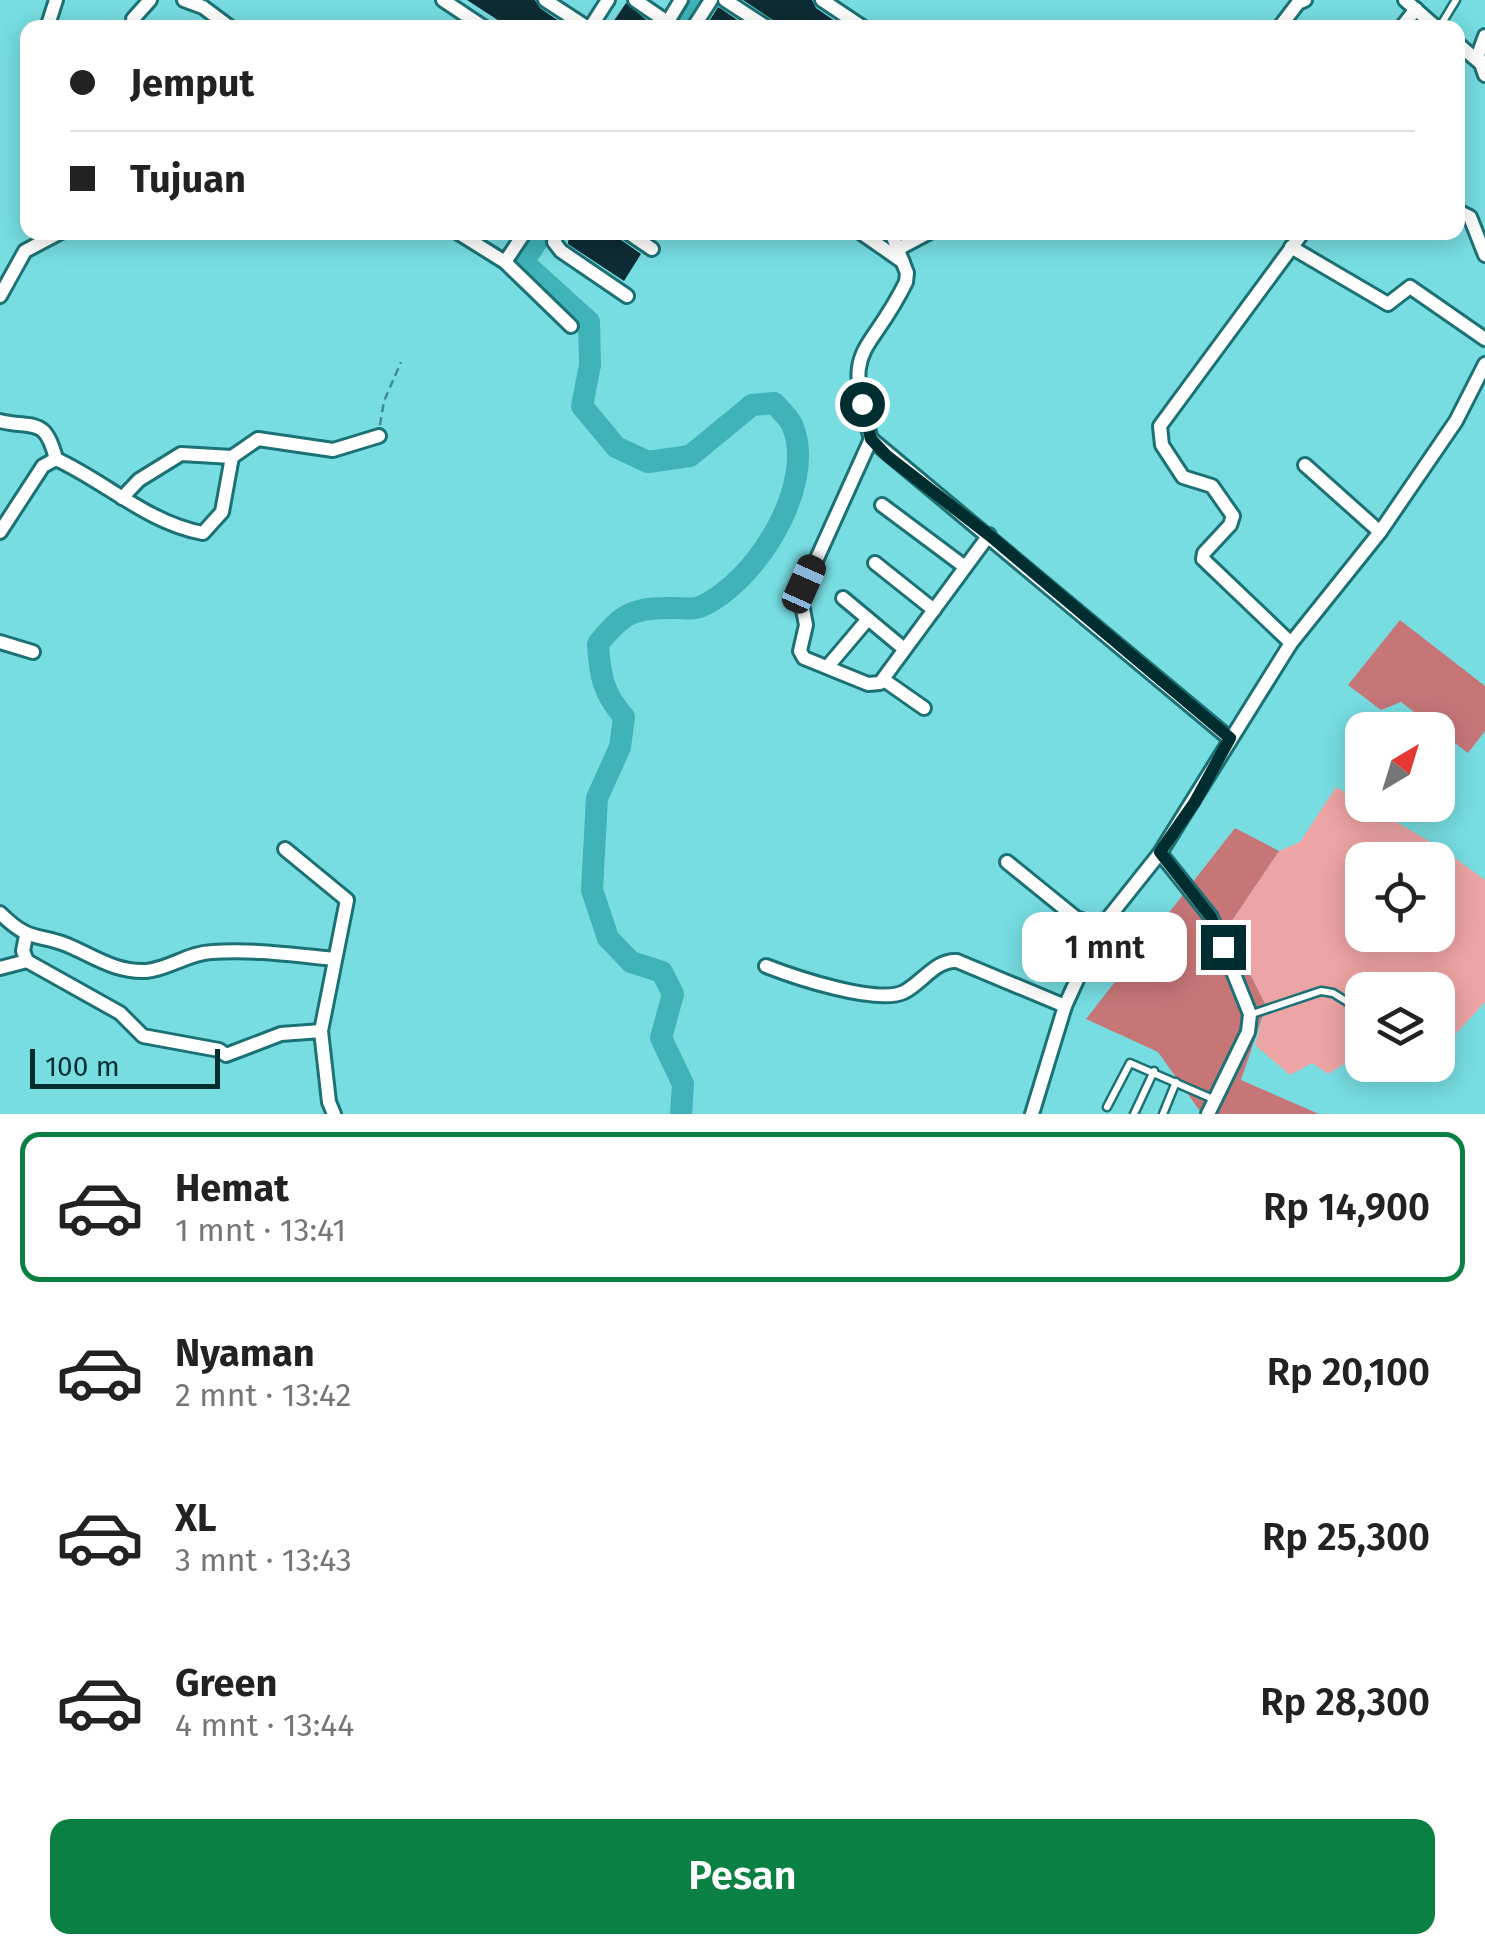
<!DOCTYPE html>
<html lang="id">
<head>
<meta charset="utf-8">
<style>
	:root { --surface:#fff; --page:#f2f2f2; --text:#222; --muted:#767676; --line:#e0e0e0; --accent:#0b8043 }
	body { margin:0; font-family:"Fira Sans",sans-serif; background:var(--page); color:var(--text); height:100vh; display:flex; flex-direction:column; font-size:38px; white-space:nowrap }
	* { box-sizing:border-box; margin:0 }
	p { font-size:32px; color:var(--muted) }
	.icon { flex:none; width:55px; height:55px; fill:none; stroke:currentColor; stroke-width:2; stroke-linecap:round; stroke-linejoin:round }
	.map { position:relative; height:1114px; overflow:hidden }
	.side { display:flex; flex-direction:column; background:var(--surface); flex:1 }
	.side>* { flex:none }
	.hud { position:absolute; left:20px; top:20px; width:1445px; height:220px; border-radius:20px; box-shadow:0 5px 25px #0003; display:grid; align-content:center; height:220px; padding:0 50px; background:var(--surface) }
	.needle { width:65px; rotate:38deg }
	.tools { position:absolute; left:1345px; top:712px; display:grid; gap:20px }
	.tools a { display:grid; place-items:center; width:110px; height:110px; border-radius:20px; background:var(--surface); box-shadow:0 5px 25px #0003; font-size:50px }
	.scale { position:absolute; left:30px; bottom:25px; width:190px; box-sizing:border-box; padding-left:10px; border:5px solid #002e30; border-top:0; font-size:28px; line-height:35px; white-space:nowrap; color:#002e30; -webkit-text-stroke:8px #77dde1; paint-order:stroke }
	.end { position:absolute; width:45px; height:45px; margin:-22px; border:12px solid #002e30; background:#fff; box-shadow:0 0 0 5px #fff }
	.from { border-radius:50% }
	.bubble { position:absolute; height:70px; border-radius:20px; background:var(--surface); box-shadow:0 5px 25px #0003; font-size:32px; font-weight:600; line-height:70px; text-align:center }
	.car { position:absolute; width:30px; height:60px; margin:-30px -15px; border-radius:12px; box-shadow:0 0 8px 2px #0007; background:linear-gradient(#222 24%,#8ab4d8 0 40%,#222 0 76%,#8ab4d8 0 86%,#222 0) }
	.hud b { display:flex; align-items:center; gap:35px; height:95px; font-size:38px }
	.hud b+b { border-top:2px solid var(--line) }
	.hud i { width:25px; height:25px; background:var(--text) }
	ul { padding:18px 0 0; list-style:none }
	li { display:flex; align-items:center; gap:30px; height:150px; margin:0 20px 15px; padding:0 30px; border:5px solid transparent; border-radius:20px }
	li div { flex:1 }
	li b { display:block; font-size:38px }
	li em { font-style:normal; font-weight:600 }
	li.selected { border-color:var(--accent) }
	li>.icon { width:90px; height:90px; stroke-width:1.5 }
	.cta { display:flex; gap:20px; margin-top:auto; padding:20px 50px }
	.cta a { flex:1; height:115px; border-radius:20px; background:var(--accent); color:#fff; font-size:40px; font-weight:600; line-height:115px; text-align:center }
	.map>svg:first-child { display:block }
</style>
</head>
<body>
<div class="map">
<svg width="1485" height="1114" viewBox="0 0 1485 1114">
	<rect width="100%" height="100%" fill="#77dde1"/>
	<path fill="#eda4a4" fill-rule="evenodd" d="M1336,787L1441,848L1485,880V1002L1438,1053V990H1362V1053L1328,1074L1312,1063L1290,1075L1255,1045L1266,1006L1227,928L1279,851L1300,842ZM1362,860H1438V935H1362Z"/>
	<g fill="#c77678">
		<path d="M1400,620L1485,686V731L1468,753L1401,702L1381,710L1348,685Z"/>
		<path d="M1235,828L1279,851L1227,928L1266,1006L1241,1080L1319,1114H1202L1158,1052L1086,1019Z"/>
	</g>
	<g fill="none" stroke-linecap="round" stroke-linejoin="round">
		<g stroke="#3fb3b8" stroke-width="22">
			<path d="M678,28L695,0"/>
			<path d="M543,232L523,262L589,322L590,365L582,406L616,447L648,462L690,456L752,405L774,403C780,410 790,418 793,427C816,487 755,583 700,607C693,610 684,608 677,608C635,607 623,612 598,644C600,676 603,693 624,717L620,747L597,798L592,890L608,938L631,962L662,972L673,994L661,1038L683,1084L681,1114"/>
		</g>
	</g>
	<g fill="#0e2c35">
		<path d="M467,0H535L540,8L569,28H510Z"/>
		<path d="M743,0H812L816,8L845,28H778L773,20Z"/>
		<path d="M626,3L649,22L646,28H609Z"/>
		<path d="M718,7L720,8L749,28H705Z"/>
		<path d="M569,232H617L621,240L641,254L624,281L568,244Z"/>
	</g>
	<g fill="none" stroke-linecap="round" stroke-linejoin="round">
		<defs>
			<g id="service">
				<path d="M1439,28L1456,0"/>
				<path d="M1252,1014L1321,991L1333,993L1362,1011"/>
				<path d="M1107,1107L1130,1063L1213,1099"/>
				<path d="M1134,1114L1154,1071"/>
				<path d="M1163,1114L1176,1082"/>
			</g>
			<g id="minor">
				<path d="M184,0L203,7L231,28"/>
				<path d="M443,0L485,28"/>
				<path d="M545,0L588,28"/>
				<path d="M635,0L676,28"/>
				<path d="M725,0L768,28"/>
				<path d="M822,0L864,28"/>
				<path d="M1405,0L1437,28"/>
				<path d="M133,19L150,0"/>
				<path d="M47,28L56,0"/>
				<path d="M590,28L608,0"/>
				<path d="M664,28L681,0"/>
				<path d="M693,28L711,0"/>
				<path d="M1279,28L1298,3L1305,0"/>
				<path d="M1401,28L1416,9"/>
				<path d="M1485,36L1478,55L1485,75"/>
				<path d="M1458,44L1479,62"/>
				<path d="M1458,211L1470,217L1485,255"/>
				<path d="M457,232L505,262L571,326"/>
				<path d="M558,232L554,242L561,251L627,296"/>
				<path d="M627,232L652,249"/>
				<path d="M860,232L903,262"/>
				<path d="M891,232L907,273L906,282C867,361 842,341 871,439L1229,738"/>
				<path d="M1291,247L1388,304L1410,287L1485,339"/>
				<path d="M898,249L930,232"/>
				<path d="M505,262L525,232"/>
				<path d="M0,296L25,251L61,232"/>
				<path d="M0,421C34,429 45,416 56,459"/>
				<path d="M871,439L805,585L801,599L806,625L800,651L804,658L868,684L880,683L989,535"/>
				<path d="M1305,465L1380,532"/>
				<path d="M122,498L139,480L181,454L232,457L258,439L333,450L379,436"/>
				<path d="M882,505L965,567"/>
				<path d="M0,532L43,466L56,459C106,482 148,523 203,533L222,512L232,457"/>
				<path d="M875,563L934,610"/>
				<path d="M843,598L903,648"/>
				<path d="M0,642L33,652"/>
				<path d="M1291,643L1203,559L1204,553L1230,525L1233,516L1212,486L1183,477L1162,445L1160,426L1303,232"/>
				<path d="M829,665L868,619"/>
				<path d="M884,680L924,708"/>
				<path d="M285,849L347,900L321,1031L329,1102L334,1114"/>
				<path d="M1007,862L1076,918L1101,927"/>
				<path d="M0,913C33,946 39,931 74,948C98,959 117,972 146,971C169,969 188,953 212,952C253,949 294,955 334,959"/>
				<path d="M26,936L23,951L27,961L120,1013L143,1036L219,1050L226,1055L281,1034L321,1031"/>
				<path d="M766,966C794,977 877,1005 904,992C922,983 936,959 957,961L1065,1006"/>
				<path d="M0,968L27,961"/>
				<path d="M1032,1114L1065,1006L1101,927L1160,853"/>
				<path d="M1208,1114L1248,1032L1250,1014L1211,917L1160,853L1291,643L1380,532L1456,421L1485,364"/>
			</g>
		</defs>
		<use href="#service" stroke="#1c7174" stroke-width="11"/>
		<use href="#minor" stroke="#1c7174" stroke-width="18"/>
		<path stroke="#408c8f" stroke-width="2.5" stroke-dasharray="8 5" stroke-linecap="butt" d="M380,425L384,401L401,362"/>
		<use href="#service" stroke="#fff" stroke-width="6"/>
		<use href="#minor" stroke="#fff" stroke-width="12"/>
	</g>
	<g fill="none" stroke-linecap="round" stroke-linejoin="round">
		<path stroke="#002e30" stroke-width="12" d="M862,404L871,439L887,456L989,535L1230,738L1195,802L1160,852L1211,917L1223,947"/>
	</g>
</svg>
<div class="tools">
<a><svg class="needle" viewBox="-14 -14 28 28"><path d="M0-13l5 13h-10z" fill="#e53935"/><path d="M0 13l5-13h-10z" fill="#767676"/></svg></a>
<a><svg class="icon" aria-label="locate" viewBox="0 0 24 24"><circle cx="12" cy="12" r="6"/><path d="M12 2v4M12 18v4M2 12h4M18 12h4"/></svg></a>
<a><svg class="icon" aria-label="layers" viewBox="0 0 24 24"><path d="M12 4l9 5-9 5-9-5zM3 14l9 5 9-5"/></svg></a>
</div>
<div class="scale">100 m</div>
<i class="end from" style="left:862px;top:404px"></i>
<i class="end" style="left:1223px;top:947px"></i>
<div class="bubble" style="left:1022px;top:912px;width:165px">1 mnt</div>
<i class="car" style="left:804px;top:584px;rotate:24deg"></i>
<div class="hud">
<b><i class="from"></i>Jemput</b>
<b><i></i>Tujuan</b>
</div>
</div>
<section class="side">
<ul>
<li class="selected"><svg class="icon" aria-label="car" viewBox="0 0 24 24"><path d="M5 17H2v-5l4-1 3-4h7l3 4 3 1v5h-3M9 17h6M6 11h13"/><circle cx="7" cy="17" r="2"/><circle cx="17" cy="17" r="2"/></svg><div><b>Hemat</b><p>1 mnt · 13:41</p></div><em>Rp 14,900</em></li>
<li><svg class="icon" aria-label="car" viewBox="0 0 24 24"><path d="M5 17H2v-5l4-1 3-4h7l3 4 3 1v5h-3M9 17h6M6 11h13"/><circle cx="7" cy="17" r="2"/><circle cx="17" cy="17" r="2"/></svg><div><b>Nyaman</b><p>2 mnt · 13:42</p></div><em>Rp 20,100</em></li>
<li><svg class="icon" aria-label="car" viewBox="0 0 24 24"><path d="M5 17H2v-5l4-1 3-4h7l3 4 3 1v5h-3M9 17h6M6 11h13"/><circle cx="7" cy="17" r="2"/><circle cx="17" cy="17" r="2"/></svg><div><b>XL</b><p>3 mnt · 13:43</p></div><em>Rp 25,300</em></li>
<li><svg class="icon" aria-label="car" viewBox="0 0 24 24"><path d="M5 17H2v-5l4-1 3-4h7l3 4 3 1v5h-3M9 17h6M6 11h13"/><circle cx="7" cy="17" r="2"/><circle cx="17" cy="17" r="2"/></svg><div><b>Green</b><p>4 mnt · 13:44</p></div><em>Rp 28,300</em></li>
</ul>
<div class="cta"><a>Pesan</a></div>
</section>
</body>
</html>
